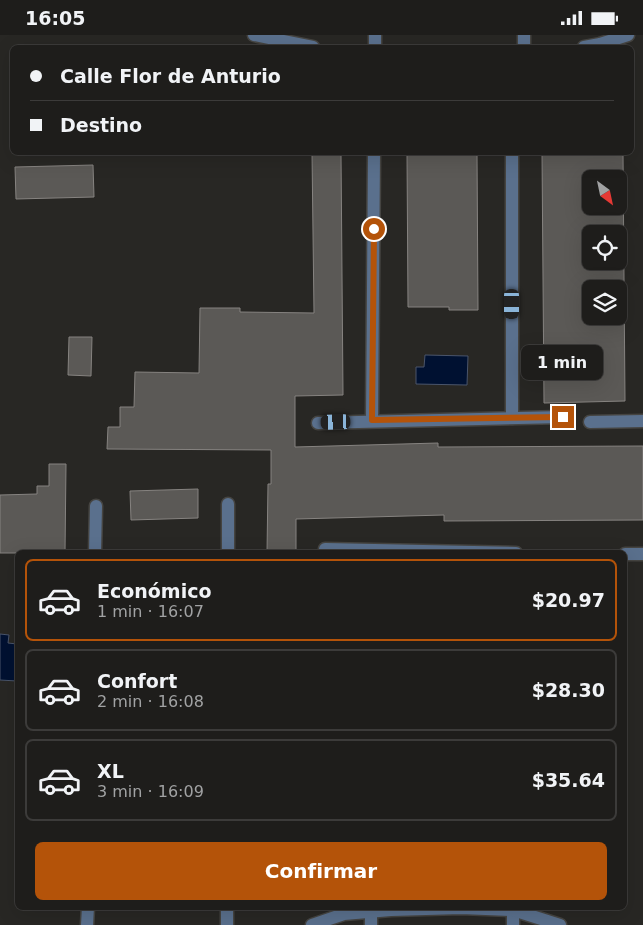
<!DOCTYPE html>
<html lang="es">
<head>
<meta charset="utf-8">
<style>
	:root { --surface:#1e1d1b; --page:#2b2a28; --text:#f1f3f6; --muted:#a1a2a3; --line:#3c3b3a; --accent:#b45309 }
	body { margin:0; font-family:"DejaVu Sans",sans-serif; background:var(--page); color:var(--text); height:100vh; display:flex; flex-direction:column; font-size:19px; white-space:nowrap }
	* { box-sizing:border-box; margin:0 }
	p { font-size:16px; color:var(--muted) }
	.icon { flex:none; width:28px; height:28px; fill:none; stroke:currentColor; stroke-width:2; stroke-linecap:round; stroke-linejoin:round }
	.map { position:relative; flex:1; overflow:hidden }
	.panel { position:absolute; left:15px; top:515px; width:612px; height:360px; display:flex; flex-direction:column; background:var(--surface); border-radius:8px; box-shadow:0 5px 20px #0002,0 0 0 1px var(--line) }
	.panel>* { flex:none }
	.top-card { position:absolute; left:10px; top:10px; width:624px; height:110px; border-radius:8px; box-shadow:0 5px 20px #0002,0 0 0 1px var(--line); display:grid; align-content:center; height:110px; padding:0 20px; background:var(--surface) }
	.needle { width:32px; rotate:147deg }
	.controls { position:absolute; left:582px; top:135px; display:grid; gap:10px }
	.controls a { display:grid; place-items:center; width:45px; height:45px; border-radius:8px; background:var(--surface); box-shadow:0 5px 20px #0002,0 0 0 1px var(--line); font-size:25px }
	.end { position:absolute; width:22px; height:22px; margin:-11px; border:6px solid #b45309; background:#fff; box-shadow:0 0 0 2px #fff }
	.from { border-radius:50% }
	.bubble { position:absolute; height:35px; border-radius:8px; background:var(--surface); box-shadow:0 5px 20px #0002,0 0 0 1px var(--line); font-size:16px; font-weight:700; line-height:35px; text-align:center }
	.car { position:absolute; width:15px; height:30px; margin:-15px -8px; border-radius:6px; box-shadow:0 0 4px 1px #0007; background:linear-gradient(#222 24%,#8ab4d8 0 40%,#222 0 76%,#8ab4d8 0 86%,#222 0) }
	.top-card b { display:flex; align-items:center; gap:18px; height:48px; font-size:19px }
	.top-card b+b { border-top:1px solid var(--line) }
	.top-card i { width:12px; height:12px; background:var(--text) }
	ul { padding:9px 0 0; list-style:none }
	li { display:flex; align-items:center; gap:15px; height:82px; margin:0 10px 8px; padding:0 10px; border:2px solid var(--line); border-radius:8px }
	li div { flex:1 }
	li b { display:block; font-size:19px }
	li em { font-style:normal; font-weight:700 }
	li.on { border-color:var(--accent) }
	li>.icon { width:45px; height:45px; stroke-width:1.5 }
	.button { display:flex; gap:10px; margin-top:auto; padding:10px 20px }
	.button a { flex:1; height:58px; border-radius:8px; background:var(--accent); color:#fff; font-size:20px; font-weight:700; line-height:58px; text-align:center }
	.status { display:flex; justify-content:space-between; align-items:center; height:35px; padding:0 25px; background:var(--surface); direction:ltr }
	.status svg { height:14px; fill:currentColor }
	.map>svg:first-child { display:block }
</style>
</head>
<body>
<div class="status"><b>16:05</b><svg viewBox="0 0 49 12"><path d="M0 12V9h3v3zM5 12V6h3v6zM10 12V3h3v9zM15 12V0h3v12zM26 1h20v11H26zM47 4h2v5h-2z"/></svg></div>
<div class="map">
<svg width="643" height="890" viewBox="0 0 643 890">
	<rect width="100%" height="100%" fill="#282724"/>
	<g fill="#001131" stroke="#4a556b">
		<path d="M425,320L468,321L467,350L416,349V332H424Z"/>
		<path d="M0,599L9,600L8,608L17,609V646L0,645Z"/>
	</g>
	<g fill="#5b5956" stroke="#868380" fill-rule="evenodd">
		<path d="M312,118H341L343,360L295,361V412L438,408V412L643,411V485L444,486V480L296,484V518H267L268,449H271V415L107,414L108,392H120V372H134L135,337L199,338L200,273H240V277L314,278Z"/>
		<path d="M407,118H477L478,275H449V272H408Z"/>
		<path d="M542,118H623L625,366L544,368ZM591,144H619V171H591ZM591,199H619V226H591ZM591,254H619V281H591Z"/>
		<path d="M93,130L94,162L16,164L15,132Z"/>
		<path d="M69,302H92L91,341L68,340Z"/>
		<path d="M49,429H66L65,518H0V460L37,459V451H49Z"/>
		<path d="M198,454V483L131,485L130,456Z"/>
	</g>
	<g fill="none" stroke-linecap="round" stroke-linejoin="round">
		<defs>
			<g id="minor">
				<path d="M375,0V12"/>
				<path d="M524,0V12"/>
				<path d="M512,118V383"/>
				<path d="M372,385L374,118"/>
				<path d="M590,387L643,386"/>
				<path d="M318,388L563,382"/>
				<path d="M325,514L516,518"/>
				<path d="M95,518L96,471"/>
				<path d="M228,518V469"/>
				<path d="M625,519H643"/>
				<path d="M513,872V890"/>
				<path d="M87,890L88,872"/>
				<path d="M227,890V872"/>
				<path d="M371,890V877"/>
			</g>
			<g id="tertiary">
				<path d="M254,0L313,12"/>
				<path d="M584,12L600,9L628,0"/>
				<path d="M312,890L344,879L391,875L461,873L513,875L560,890"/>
			</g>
		</defs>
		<use href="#minor" stroke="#454441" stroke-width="15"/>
		<use href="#tertiary" stroke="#454441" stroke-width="15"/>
		<use href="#minor" stroke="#5a708d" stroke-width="12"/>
		<use href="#tertiary" stroke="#5a708d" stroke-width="12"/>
	</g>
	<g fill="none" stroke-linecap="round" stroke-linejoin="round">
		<path stroke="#b45309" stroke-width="6" d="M374,194L372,385L563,382"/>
	</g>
</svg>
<div class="controls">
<a><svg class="needle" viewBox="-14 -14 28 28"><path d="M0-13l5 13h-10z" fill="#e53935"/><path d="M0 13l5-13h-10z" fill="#a1a2a3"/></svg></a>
<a><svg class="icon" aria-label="locate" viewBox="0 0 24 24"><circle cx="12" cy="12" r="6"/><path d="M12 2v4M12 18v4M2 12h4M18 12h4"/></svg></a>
<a><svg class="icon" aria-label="layers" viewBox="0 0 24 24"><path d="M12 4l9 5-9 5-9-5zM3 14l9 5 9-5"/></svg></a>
</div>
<i class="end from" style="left:374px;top:194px"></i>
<i class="end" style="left:563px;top:382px"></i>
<div class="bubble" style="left:521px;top:310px;width:82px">1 min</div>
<i class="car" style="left:512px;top:269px;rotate:180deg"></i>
<i class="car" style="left:336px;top:387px;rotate:268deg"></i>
<div class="top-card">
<b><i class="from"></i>Calle Flor de Anturio</b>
<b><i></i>Destino</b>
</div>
<section class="panel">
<ul>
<li class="on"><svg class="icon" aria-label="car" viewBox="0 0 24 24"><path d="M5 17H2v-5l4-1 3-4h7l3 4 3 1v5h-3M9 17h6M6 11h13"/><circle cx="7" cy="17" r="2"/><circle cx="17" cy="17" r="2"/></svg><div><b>Económico</b><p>1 min · 16:07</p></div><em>$20.97</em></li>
<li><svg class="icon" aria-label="car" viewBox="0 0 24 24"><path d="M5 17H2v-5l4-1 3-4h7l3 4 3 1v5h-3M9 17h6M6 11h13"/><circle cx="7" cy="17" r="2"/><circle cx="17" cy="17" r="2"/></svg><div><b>Confort</b><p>2 min · 16:08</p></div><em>$28.30</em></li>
<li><svg class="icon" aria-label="car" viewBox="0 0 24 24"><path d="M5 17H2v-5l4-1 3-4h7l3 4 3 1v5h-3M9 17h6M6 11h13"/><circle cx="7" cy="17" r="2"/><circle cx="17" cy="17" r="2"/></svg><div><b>XL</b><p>3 min · 16:09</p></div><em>$35.64</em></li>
</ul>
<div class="button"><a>Confirmar</a></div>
</section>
</div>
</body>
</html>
